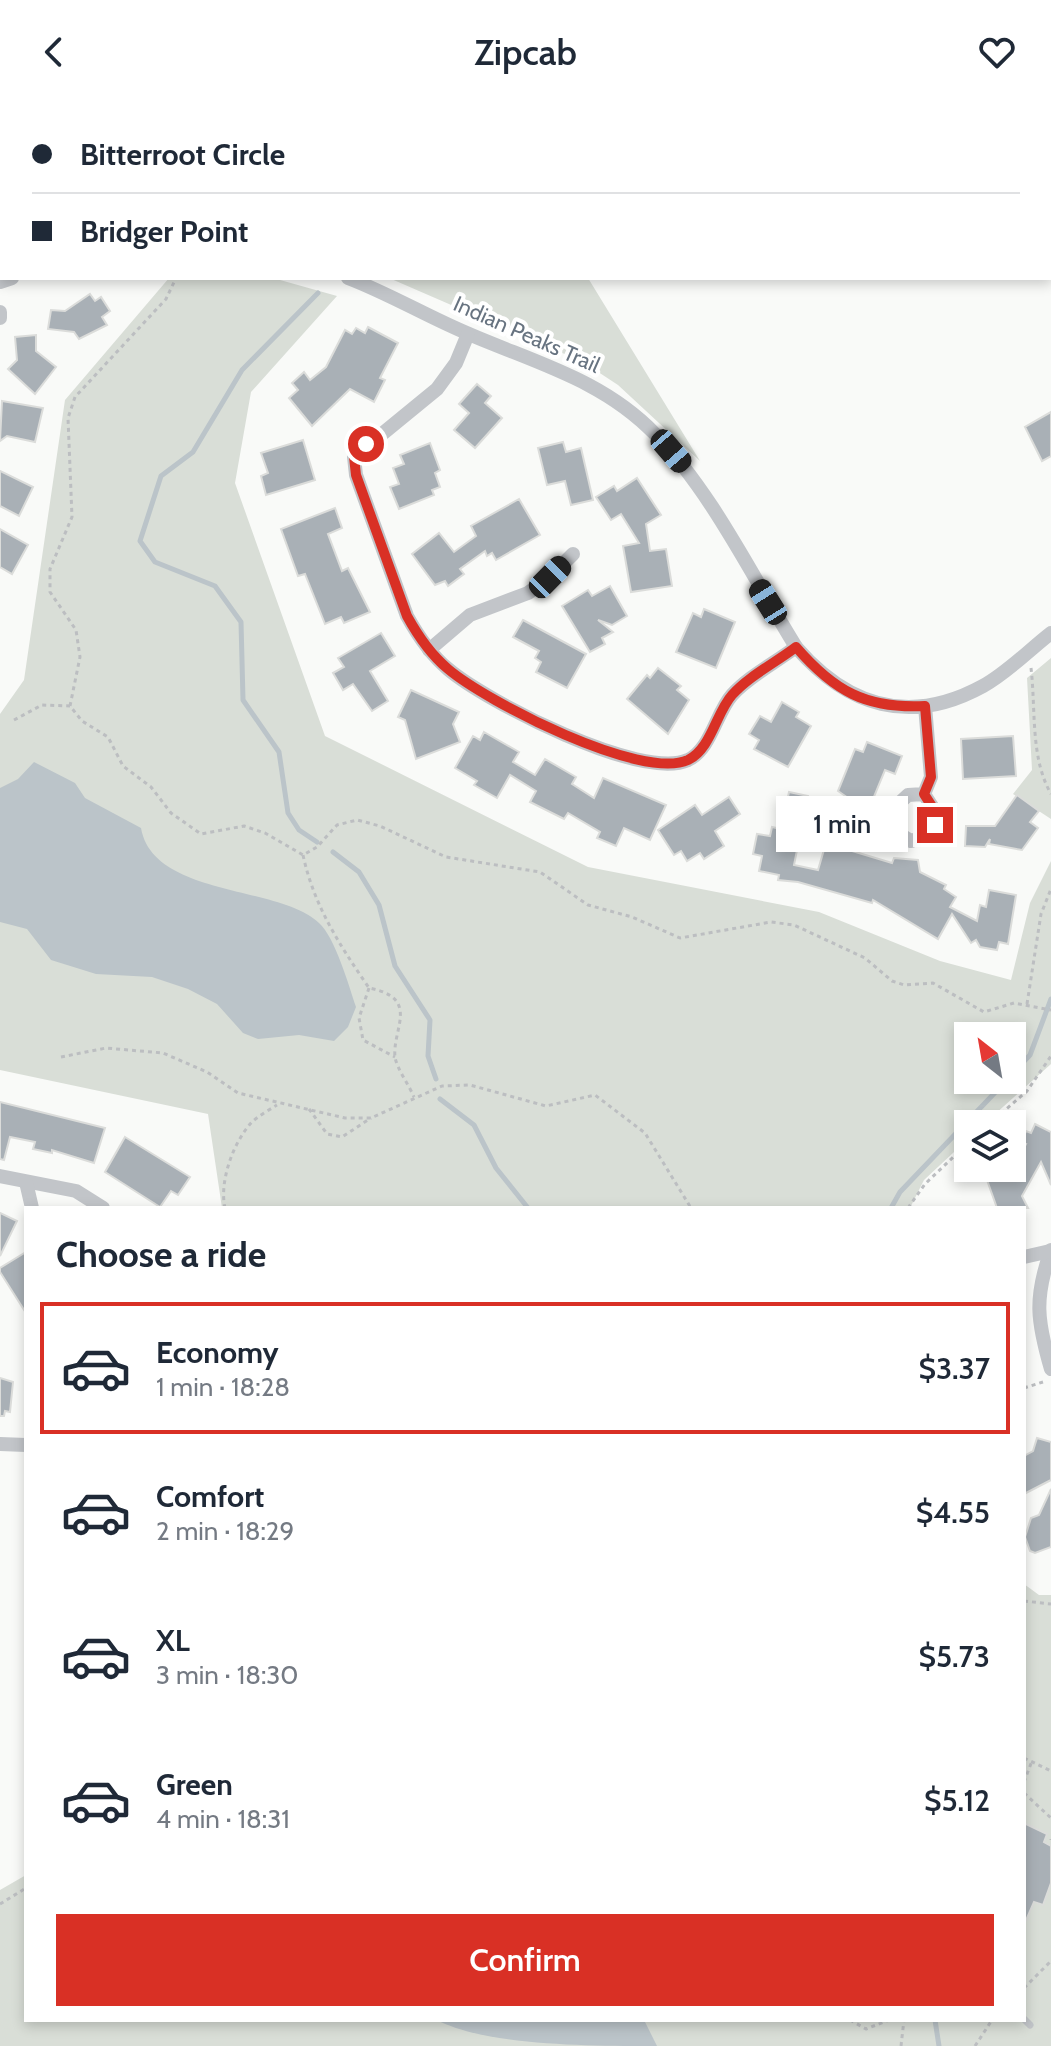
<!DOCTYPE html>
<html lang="en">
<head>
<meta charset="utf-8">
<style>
	:root { --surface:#fff; --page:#f2f2f3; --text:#1f2937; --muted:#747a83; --line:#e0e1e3; --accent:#d93025 }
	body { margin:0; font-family:Cabin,sans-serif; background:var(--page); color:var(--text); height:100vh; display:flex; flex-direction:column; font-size:30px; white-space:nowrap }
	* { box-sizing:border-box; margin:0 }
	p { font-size:26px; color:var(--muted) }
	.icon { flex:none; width:44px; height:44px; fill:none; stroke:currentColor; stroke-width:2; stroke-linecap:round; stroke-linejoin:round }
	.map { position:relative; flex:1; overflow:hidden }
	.sheet { position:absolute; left:24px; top:1102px; width:1002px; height:816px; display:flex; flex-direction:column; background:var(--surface); border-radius:0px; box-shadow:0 4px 12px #0003 }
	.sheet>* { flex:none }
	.top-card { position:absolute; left:0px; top:0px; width:1052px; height:176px; box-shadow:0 4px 12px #0003; display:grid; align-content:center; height:176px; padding:0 32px; background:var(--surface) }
	.needle { width:52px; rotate:329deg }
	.controls { position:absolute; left:954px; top:918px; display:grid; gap:16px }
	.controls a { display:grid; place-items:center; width:72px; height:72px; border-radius:0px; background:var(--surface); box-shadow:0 4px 12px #0003; font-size:40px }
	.end { position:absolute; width:36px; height:36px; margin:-18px; border:10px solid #d93025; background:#fff; box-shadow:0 0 0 4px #fff }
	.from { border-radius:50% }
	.bubble { position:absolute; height:56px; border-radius:0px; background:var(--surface); box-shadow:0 4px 12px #0003; font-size:26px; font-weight:600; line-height:56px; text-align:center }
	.car { position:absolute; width:24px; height:48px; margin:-24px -12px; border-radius:10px; box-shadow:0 0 6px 2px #0007; background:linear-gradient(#222 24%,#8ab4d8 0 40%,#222 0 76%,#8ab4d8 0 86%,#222 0) }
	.top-card b { display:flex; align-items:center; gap:28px; height:76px; font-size:30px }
	.top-card b+b { border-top:2px solid var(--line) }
	.top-card i { width:20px; height:20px; background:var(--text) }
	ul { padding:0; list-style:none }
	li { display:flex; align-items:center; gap:24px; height:132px; margin:0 16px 12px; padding:0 16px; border:4px solid transparent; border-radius:0px }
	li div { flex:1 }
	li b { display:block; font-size:30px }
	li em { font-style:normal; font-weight:600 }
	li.on { border-color:var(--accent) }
	li>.icon { width:72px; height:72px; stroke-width:1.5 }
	h2 { padding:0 32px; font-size:36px; line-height:96px }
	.action { display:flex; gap:16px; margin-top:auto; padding:16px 32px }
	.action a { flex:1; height:92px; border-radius:0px; background:var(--accent); color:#fff; font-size:32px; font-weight:600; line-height:92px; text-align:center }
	header { display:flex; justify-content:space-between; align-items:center; height:104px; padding:0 32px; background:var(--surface); font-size:36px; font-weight:600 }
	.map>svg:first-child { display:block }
</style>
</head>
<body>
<header><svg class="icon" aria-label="back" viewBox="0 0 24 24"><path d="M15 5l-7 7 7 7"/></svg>Zipcab<svg class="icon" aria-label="heart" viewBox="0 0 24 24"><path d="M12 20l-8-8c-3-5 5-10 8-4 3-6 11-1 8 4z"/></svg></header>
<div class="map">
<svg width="1051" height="1942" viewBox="0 0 1051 1942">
	<rect width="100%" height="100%" fill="#f9faf8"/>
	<g fill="#d9ded7" fill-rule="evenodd">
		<path d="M0,0H312L314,2H2V117Z"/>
		<path d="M169,174H273L337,192L251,288L235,379L325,632L588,763L819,808L940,857L1011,876L1030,799L1051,757V960L984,1020H968V1035L924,1076L910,1104H222L208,1010L0,966V610L24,576L65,296ZM968,932H1012V976H968Z"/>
		<path d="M389,174H588L700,357L618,281L583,258Z"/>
		<path d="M1051,554V715L1013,690L1032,666L1027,574Z"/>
		<path d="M1024,1480L1039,1491H1051V1942H0V1786L26,1771V1916H1024Z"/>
	</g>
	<g fill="#bbc4c9">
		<path d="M34,658L75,679L85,694L141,724C153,793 279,781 319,819C335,833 349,882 356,903L348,923L334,937L299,931L258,935L243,929L217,900L188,885L152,873L96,870L51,856L27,825L0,818V684L18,675Z"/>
		<path d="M437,1916H644L657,1942C594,1942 486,1942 437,1916Z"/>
	</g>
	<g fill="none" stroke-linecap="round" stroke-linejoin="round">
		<g stroke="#bbc4c9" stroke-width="5">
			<path d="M450,2L451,0"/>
			<path d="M317,738L299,726L288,709L279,648L243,596L241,518L215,482L155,458L140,437L161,372L193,348L242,266L318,189"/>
			<path d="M333,748L359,768L379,801L395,862L430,916L428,952L436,975"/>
			<path d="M1012,970L1030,951L1051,895"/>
			<path d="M440,995L474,1021L496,1064L528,1104"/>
			<path d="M891,1104L900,1088L1007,976"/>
			<path d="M935,1916L939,1942"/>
		</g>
		<g stroke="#bbc4c9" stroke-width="16">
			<path d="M1009,0V2"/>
			<path d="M1050,165L1051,166"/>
		</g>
	</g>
	<g fill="#a9b0b6" stroke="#dbdcda" stroke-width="2">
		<path d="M90,190L95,197L101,193L110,207L102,213L107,221L79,235L74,228L48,225L51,206L65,207Z"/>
		<path d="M368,223L398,239L380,274L385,276L374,298L350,285L312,322L289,294L298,286L292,279L304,268L310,276L326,263L345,226L352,230L356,224L365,229Z"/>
		<path d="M36,231V247L56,263L35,290L8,265L17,256L15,233Z"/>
		<path d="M477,280L491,292L485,299L502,314L475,344L454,326L469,309L459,300Z"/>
		<path d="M2,297L43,304L35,338L7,332L0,337Z"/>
		<path d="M1051,308V352L1042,357L1025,323Z"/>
		<path d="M303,336L315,376L266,391L261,372L268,369L261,349Z"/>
		<path d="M563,338L566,348L581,344L593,396L571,401L565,377L547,381L538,344Z"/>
		<path d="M430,339L440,366L435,369L440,383L432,386L434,391L399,405L390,383L399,380L393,364L404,360L400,351Z"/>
		<path d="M0,367L33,383L19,412L0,402Z"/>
		<path d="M637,374L661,411L646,420L650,447L666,445L672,482L631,488L623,442L639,439L621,410L611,416L596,393L614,382L617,387Z"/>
		<path d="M519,395L540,431L496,456L492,449L487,452L485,447L460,465L464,470L448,482L445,477L435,481L412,450L439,429L454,448L476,432L471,422Z"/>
		<path d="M335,404L342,424L328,430L342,467L348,464L370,508L344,519L341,513L325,520L305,470L298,472L281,425Z"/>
		<path d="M0,425L28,441L12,470L0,463Z"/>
		<path d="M610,482L627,512L612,521L598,516L613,528L602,534L605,540L590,548L562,502L588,486L592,492Z"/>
		<path d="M704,505L735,518L716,564L676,548L693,509L701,513Z"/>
		<path d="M523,516L586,550L567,584L536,568L541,558L535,554L539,547L513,533Z"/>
		<path d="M381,529L395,552L370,567L388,597L372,607L353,580L343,586L333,569L344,563L338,554Z"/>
		<path d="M658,564L681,582L677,586L689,596L668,630L627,595L647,571L650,574Z"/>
		<path d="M411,586L459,608L453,620L460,638L416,655L405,616L398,613Z"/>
		<path d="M782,598L799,608L796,613L811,622L788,663L754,645L759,636L749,630L760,612L771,618Z"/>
		<path d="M484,628L519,648L513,658L535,671L545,655L576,673L572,680L594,694L603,674L666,701L650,736L624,724L616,742L597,734L600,728L568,709L564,715L530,698L536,687L510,671L497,694L474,681L477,677L455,664L473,632L480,636Z"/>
		<path d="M1013,632L1016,672L963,675L961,635Z"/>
		<path d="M867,638L902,652L895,670L885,666L871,700L864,697L849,746L892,759L894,754L918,756L920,768L946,781L944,785L956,793L950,803L977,817L980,801L986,803L989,786L1016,791L1008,840L999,838L997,846L980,843L976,836L971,839L952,810L938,835L873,796L872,799L798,778L778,776L779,771L759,767L762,752L753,750L757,730L770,732L772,723L781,725L789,688L808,692L794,761L818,766L838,698L861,703L838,687L855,645L863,648Z"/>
		<path d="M1017,691L1039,707L1030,718L1038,724L1022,746L989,740L990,735L985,743L965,742L966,722H995Z"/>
		<path d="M729,693L740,710L715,727L724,742L704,755L700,749L687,757L681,747L674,751L658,726L695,701L702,711Z"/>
		<path d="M0,998L105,1024L94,1059L52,1046V1049L33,1045L35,1038L10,1033L4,1056L0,1055Z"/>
		<path d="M1035,1020L1051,1028V1081L1041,1058L1022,1092L1028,1104H997L987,1076L992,1064L1015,1062L1026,1040L1021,1039L1026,1027L1031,1029Z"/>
		<path d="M125,1033L190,1073L178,1091L171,1087L160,1103L105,1068Z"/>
		<path d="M0,1109L17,1117L0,1152Z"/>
		<path d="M26,1148V1209L0,1168V1164Z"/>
		<path d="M0,1274L13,1278L10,1308L5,1307L4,1312H0Z"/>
		<path d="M1037,1334L1051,1338V1376L1024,1390V1352L1033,1347Z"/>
		<path d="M1051,1385V1443L1035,1449L1030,1447L1025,1433L1031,1414L1039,1411Z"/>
		<path d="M1024,1719L1047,1730L1044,1738L1051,1742V1779L1043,1801L1034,1798L1024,1821Z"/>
	</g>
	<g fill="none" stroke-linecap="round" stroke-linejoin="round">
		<g stroke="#bcbec1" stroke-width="3" stroke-dasharray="4 4" stroke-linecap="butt">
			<path d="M1031,564C1036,606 1030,653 1051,690"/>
			<path d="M70,602L80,553L76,526L50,488V465L72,413L68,314L75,293L166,195L176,174"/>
			<path d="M14,616L42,601L70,602L82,617L108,633L123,662L151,683L171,709L201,730L244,722L265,729L303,751L317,743L337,721L357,716L380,722L446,753L540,768L588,801L632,813L680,834L771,818L794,821L865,854L892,877L904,881L933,879L984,908L1014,899L1051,906"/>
			<path d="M303,751C314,802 339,840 369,884C421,894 392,925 395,953C397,965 409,981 414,993"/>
			<path d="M369,884L359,914L363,936L395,953"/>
			<path d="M1027,900L1041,810L1051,785"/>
			<path d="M61,953L106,944L163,949L207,968L238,989L345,1014H371L442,982L470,981L546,1002L595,991L645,1029L691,1104"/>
			<path d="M309,1005L327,1030L342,1033L371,1014"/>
			<path d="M989,1020L1027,987L1051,952"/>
			<path d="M225,1104C219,1078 233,1039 251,1019C258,1012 269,1006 277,1001"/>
			<path d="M908,1104L925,1080L968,1039"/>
			<path d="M1024,1284L1043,1278"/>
			<path d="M1024,1497L1051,1500"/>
			<path d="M1024,1654L1051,1667"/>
			<path d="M1024,1678L1032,1657"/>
			<path d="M1024,1689L1051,1714"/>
			<path d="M1051,1735V1736"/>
			<path d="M0,1800L26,1784"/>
			<path d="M1024,1884L1051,1857"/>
			<path d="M850,1916L866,1925L889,1916"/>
			<path d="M901,1942L904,1916"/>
			<path d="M975,1942L992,1916"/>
		</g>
		<path stroke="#c2c5c9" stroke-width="7" d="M1024,1915L1030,1921"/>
		<g stroke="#c2c5c9" stroke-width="14">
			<path d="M326,0L327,2"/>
			<path d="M348,174C390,190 428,213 469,230C536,259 603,276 655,330C712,388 753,474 796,543C848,603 910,622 983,582C1007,569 1029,546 1051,529"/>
			<path d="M0,178L12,174"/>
			<path d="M0,208V214"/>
			<path d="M468,230L456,259L437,285L354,353L356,371L407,512C418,532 430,550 448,565C487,598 641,677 688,656C711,645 716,609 732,591C749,572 775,559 796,543"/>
			<path d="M429,546L470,511L528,489L550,473L573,450"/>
			<path d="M924,690L933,704L935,721L924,733L911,737C896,729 892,721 893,705L908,691L924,690L931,673L925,602"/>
			<path d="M0,1072L76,1087L103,1104"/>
			<path d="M26,1078L32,1104"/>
			<path d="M1051,1146C1034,1194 1037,1217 1051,1265"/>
			<path d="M1024,1153L1050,1147"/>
			<path d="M0,1340L26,1341"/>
		</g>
	</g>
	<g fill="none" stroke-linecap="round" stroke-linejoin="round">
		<path stroke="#d93025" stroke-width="10" d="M366,340L354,353L356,371L407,512C418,532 430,550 448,565C487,598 641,677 688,656C711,645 716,609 732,591C749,572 775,559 796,543C834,587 866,605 925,602L931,673L924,690L933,704L935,721"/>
	</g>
	<g text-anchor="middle" stroke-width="8" stroke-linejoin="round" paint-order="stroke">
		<g font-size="22" fill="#677380" stroke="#fff">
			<text transform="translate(527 230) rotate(24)" y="8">Indian Peaks Trail</text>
		</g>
	</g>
</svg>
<div class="controls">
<a><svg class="needle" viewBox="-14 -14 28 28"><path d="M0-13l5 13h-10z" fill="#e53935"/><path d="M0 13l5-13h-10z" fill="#747a83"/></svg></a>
<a><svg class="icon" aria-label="layers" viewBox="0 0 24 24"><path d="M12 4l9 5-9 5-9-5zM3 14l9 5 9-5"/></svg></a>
</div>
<i class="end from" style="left:366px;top:340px"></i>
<i class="end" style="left:935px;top:721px"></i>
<div class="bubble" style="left:776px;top:692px;width:132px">1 min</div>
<i class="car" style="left:671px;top:347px;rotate:139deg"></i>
<i class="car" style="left:550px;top:473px;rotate:45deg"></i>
<i class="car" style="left:768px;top:498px;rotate:328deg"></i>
<div class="top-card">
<b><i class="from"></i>Bitterroot Circle</b>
<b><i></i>Bridger Point</b>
</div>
<section class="sheet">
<h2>Choose a ride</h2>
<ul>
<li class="on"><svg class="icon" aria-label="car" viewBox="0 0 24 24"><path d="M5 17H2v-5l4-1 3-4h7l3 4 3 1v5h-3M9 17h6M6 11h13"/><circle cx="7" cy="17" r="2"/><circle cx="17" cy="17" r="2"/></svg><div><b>Economy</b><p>1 min · 18:28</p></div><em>$3.37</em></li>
<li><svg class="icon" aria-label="car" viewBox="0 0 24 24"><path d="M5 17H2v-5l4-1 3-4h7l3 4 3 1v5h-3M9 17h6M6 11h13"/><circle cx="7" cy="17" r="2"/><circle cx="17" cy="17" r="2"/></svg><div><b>Comfort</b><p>2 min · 18:29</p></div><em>$4.55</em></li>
<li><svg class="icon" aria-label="car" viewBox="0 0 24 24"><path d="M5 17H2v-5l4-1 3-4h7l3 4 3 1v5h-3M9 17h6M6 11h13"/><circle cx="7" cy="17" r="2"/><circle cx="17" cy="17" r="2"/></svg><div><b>XL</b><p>3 min · 18:30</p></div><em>$5.73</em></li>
<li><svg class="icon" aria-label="car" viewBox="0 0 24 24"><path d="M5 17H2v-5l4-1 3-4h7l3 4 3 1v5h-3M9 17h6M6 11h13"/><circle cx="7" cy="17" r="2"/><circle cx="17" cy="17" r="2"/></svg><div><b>Green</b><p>4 min · 18:31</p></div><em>$5.12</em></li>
</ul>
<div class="action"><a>Confirm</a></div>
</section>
</div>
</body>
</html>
